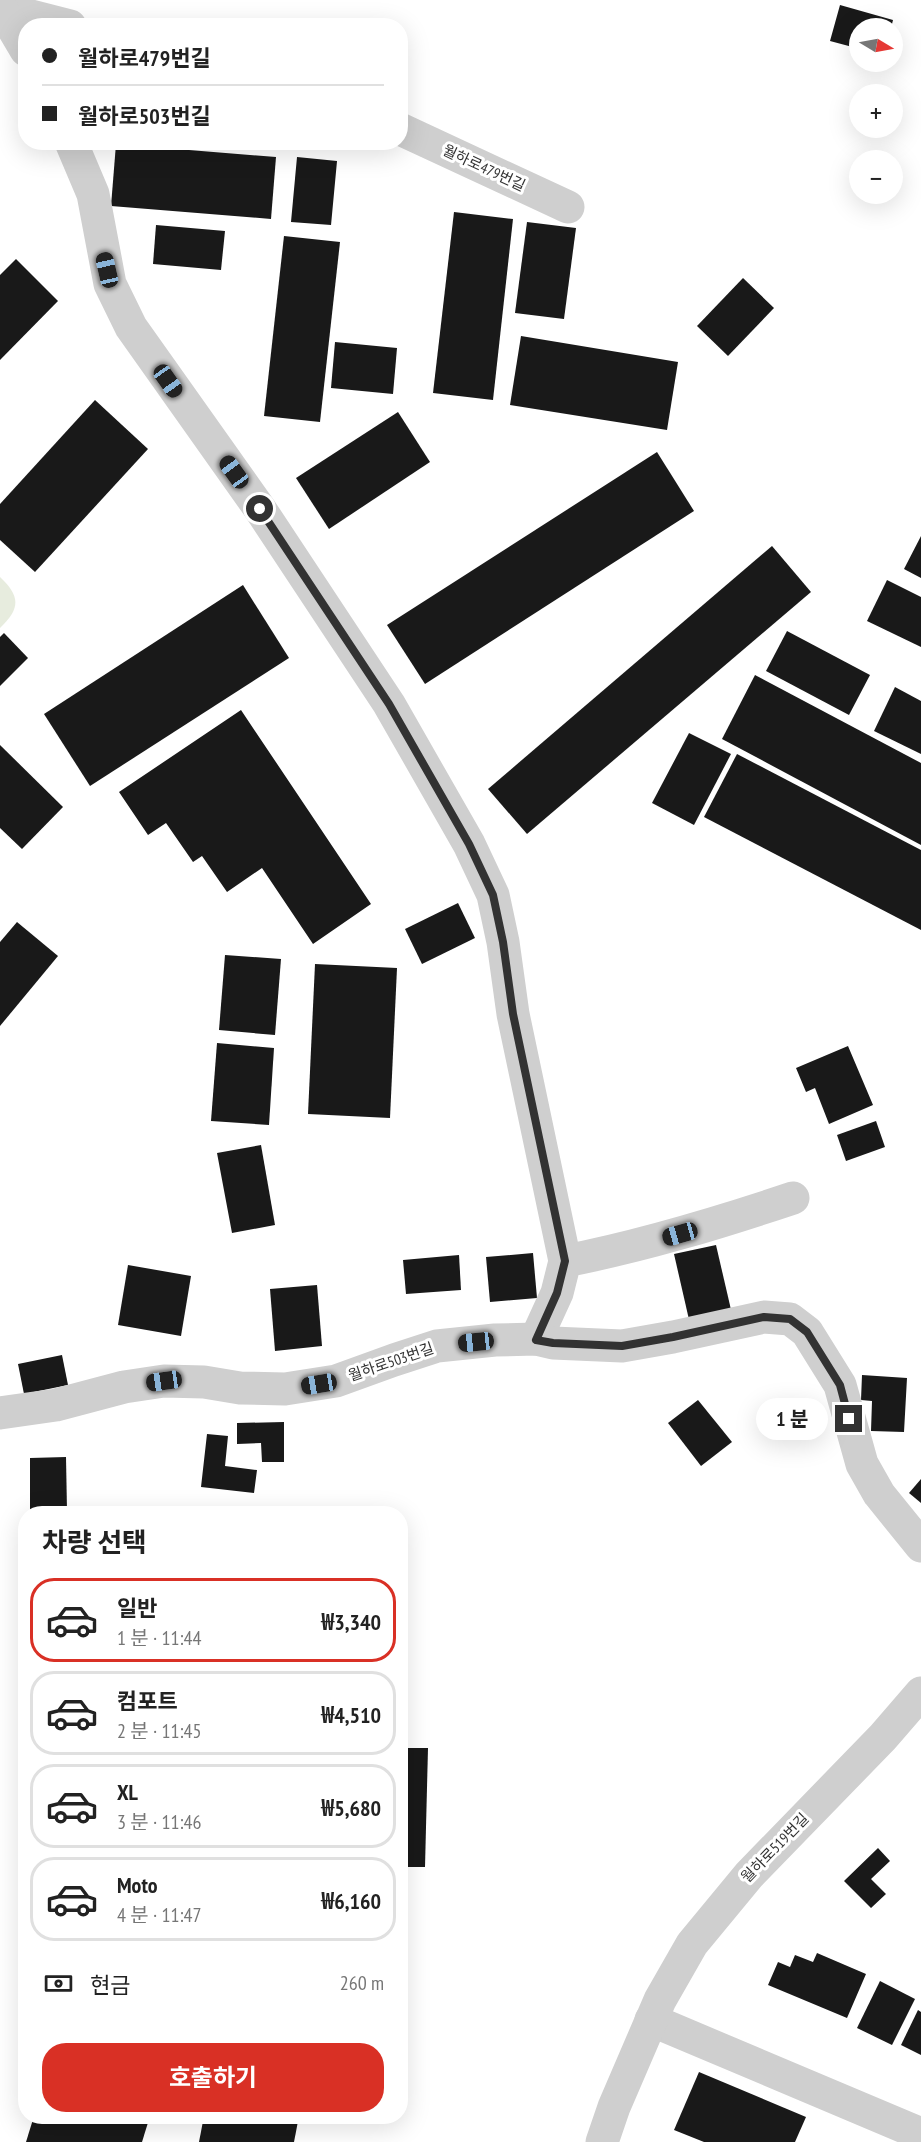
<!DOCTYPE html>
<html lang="ko">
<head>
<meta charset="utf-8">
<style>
	:root { --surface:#fff; --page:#f6f6f6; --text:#222; --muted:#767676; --line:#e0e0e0; --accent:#d93025 }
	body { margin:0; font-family:"PT Sans Narrow","Noto Sans KR",sans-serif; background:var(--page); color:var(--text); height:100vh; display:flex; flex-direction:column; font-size:22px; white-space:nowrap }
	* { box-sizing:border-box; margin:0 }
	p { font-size:20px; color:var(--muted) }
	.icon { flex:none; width:33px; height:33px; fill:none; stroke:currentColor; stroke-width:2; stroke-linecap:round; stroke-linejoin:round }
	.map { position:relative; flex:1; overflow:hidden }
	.details { position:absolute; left:18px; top:1506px; width:390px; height:618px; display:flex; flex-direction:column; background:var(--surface); border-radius:24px; box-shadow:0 6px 24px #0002 }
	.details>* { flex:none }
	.top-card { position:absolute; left:18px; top:18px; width:390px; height:132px; border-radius:24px; box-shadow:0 6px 24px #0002; display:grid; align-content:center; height:132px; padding:0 24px; background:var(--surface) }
	.needle { width:39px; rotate:100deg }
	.controls { position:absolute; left:849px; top:18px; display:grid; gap:12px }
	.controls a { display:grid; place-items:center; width:54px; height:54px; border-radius:50%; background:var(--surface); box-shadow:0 6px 24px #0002; font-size:30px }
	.end { position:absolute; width:27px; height:27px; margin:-14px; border:8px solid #323232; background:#fff; box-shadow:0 0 0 3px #fff }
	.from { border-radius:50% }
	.bubble { position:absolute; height:42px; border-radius:21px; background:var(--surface); box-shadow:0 6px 24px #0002; font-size:20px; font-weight:700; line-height:42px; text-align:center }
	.car { position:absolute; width:18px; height:36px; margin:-18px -9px; border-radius:8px; box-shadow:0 0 4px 2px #0007; background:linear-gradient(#222 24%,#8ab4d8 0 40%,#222 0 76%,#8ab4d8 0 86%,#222 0) }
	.top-card b { display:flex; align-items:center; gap:21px; height:57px; font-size:22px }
	.top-card b+b { border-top:2px solid var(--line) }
	.top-card i { width:15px; height:15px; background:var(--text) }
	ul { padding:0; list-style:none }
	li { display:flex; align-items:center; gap:18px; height:84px; margin:0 12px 9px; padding:0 12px; border:3px solid var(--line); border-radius:24px }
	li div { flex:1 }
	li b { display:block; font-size:22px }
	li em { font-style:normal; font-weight:700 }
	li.current { border-color:var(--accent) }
	li>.icon { width:54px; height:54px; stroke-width:1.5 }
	h2 { padding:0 24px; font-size:27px; line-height:72px }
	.pay { display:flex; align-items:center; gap:15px; height:66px; padding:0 24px; font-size:22px }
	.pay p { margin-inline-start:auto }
	.primary-button { display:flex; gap:12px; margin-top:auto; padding:12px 24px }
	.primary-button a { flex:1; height:69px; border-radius:24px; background:var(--accent); color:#fff; font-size:24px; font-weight:700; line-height:69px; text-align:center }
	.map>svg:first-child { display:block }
</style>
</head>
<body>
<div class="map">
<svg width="921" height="2142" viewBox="0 0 921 2142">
	<rect width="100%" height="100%" fill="#fff"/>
	<path fill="#e7ecde" d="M0,577C20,596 21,608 0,628Z"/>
	<g fill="#191919">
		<path d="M840,5L893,20L891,28H860V49L830,41Z"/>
		<path d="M116,144L276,157L271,219L111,206Z"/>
		<path d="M297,157L337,161L331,225L291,222Z"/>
		<path d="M454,212L513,219L493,400L433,393Z"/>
		<path d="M527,222L576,228L564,319L515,313Z"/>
		<path d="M156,225L225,231L221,270L153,264Z"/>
		<path d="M284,236L340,242L320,422L264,416Z"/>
		<path d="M16,259L58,301L0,360V275Z"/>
		<path d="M743,278L774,308L728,356L697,326Z"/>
		<path d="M521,336L678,362L667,430L510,405Z"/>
		<path d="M335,342L397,348L393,394L331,388Z"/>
		<path d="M95,400L148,449L35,572L0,540V504Z"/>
		<path d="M398,412L430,462L329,529L296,478Z"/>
		<path d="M657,452L694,511L425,684L387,625Z"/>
		<path d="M921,536V578L904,569Z"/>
		<path d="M772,546L811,592L527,834L488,789Z"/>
		<path d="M887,580L921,597V647L867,621Z"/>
		<path d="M243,585L289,658L90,786L44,714Z"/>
		<path d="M787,631L870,675L849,715L766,671Z"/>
		<path d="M4,633L28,658L0,686V637Z"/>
		<path d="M755,675L921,763V845L722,739Z"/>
		<path d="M895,687L921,701V754L874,731Z"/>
		<path d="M241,710L371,904L313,944L262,868L227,892L202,856L193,862L166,823L148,835L119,792Z"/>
		<path d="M689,733L731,754L694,825L652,803Z"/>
		<path d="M0,745L63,807L22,849L0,828Z"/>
		<path d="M737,754L921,850V930L704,817Z"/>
		<path d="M458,903L475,938L422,964L405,929Z"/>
		<path d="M17,922L58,956L0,1026V942Z"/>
		<path d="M225,955L281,959L275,1035L219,1030Z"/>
		<path d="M315,964L397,968L390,1118L308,1114Z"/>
		<path d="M217,1043L274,1048L269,1125L211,1121Z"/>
		<path d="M848,1046L873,1105L829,1124L815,1088L806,1092L796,1068Z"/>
		<path d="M876,1121L885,1147L846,1161L837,1135Z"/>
		<path d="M261,1145L275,1225L232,1233L217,1153Z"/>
		<path d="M716,1245L732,1314L690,1324L674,1254Z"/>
		<path d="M533,1253L537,1298L490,1302L486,1257Z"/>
		<path d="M459,1255L461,1290L406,1294L403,1260Z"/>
		<path d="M128,1265L191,1276L181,1336L118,1325Z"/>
		<path d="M317,1285L322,1346L275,1351L270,1289Z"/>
		<path d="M62,1355L68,1385L24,1394L18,1364Z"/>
		<path d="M862,1375L907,1378L904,1432L871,1431L872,1401L861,1400Z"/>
		<path d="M698,1400L732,1442L701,1466L668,1423Z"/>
		<path d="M284,1422V1462H262L261,1443L237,1444V1423Z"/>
		<path d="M207,1434L228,1436L225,1466L257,1470L254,1493L201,1487Z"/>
		<path d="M66,1457L67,1511L30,1512V1458Z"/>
		<path d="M921,1479V1503L909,1493Z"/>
		<path d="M400,1748H428L425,1867H400Z"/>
		<path d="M878,1848L890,1861L871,1879L886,1894L871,1908L844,1881Z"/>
		<path d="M817,1953L866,1974L847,2018L768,1985L778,1962L790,1967L795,1955L813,1962Z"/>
		<path d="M880,1981L915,1999L892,2045L857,2028Z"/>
		<path d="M918,2010L921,2012V2055L901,2045Z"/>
		<path d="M699,2072L806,2117L795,2142H704L674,2130Z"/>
		<path d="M34,2116H150L142,2142H26Z"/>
		<path d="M204,2116H299L294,2142H199Z"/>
	</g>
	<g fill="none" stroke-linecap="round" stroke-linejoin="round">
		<g stroke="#cfcfcf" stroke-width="33">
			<path d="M0,8L70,26"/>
			<path d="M1,8L26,50"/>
			<path d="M400,129L568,207"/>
			<path d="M71,142L93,194L110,284L131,327L260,509L389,704L469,844L493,895L503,942L513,1014L565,1261"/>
			<path d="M536,1339L557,1293L565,1261C643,1246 718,1223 793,1198"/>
			<path d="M0,1413L56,1405L124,1387L164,1381L204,1382L240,1388L285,1389L336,1381L394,1360L437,1346L495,1340L536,1339L553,1343L622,1346L673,1337L764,1317L790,1319L807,1332L840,1385L862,1464L879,1494L921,1546"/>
			<path d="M651,2020L921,2134"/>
			<path d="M602,2142L614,2107L660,2000L692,1944L749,1875L883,1737L921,1693"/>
		</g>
	</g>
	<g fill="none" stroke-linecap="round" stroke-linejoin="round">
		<path stroke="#323232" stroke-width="8" d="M260,509L389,704L469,844L493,895L503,942L513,1014L565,1261L557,1293L536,1340L553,1343L622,1346L673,1337L764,1317L790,1319L807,1332L840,1385L849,1419"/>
	</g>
	<g text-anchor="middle" stroke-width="6" stroke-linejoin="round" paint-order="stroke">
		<g font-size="15" fill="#323232" stroke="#fff">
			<text transform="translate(484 168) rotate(25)" y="5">월하로479번길</text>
			<text transform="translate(391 1362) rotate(-19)" y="5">월하로503번길</text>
			<text transform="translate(775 1848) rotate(-46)" y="5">월하로519번길</text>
		</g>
	</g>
</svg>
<div class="controls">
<a><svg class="needle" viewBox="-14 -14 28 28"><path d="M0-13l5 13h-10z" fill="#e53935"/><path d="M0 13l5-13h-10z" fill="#767676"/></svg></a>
<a>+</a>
<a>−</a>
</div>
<i class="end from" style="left:260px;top:509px"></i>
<i class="end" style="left:849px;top:1419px"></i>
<div class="bubble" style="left:756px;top:1398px;width:72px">1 분</div>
<i class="car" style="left:107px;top:270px;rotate:347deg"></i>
<i class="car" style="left:168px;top:381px;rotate:145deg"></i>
<i class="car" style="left:234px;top:472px;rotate:324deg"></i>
<i class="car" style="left:680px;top:1234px;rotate:254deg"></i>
<i class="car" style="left:476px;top:1342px;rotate:264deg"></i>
<i class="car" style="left:164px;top:1381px;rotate:262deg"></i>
<i class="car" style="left:319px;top:1384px;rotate:261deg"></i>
<div class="top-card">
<b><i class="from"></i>월하로479번길</b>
<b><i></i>월하로503번길</b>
</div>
<section class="details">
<h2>차량 선택</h2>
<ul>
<li class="current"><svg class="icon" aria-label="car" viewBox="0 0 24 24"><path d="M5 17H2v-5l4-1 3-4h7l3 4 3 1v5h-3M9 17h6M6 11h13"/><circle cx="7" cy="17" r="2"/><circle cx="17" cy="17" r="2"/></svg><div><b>일반</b><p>1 분 · 11:44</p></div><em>₩3,340</em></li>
<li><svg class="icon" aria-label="car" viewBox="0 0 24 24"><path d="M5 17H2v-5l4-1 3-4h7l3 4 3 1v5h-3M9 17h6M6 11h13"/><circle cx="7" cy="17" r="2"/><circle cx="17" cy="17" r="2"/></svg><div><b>컴포트</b><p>2 분 · 11:45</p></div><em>₩4,510</em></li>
<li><svg class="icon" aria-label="car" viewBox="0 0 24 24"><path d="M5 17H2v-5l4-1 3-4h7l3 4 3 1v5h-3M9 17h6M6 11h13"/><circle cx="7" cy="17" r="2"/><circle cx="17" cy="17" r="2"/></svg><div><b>XL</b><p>3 분 · 11:46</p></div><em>₩5,680</em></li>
<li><svg class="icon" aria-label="car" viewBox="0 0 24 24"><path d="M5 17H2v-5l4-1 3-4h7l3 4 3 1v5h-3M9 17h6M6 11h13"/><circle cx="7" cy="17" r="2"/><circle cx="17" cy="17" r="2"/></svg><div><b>Moto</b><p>4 분 · 11:47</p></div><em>₩6,160</em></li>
</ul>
<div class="pay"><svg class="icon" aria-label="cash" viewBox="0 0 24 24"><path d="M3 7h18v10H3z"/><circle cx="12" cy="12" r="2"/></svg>현금<p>260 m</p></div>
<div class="primary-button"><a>호출하기</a></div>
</section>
</div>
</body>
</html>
